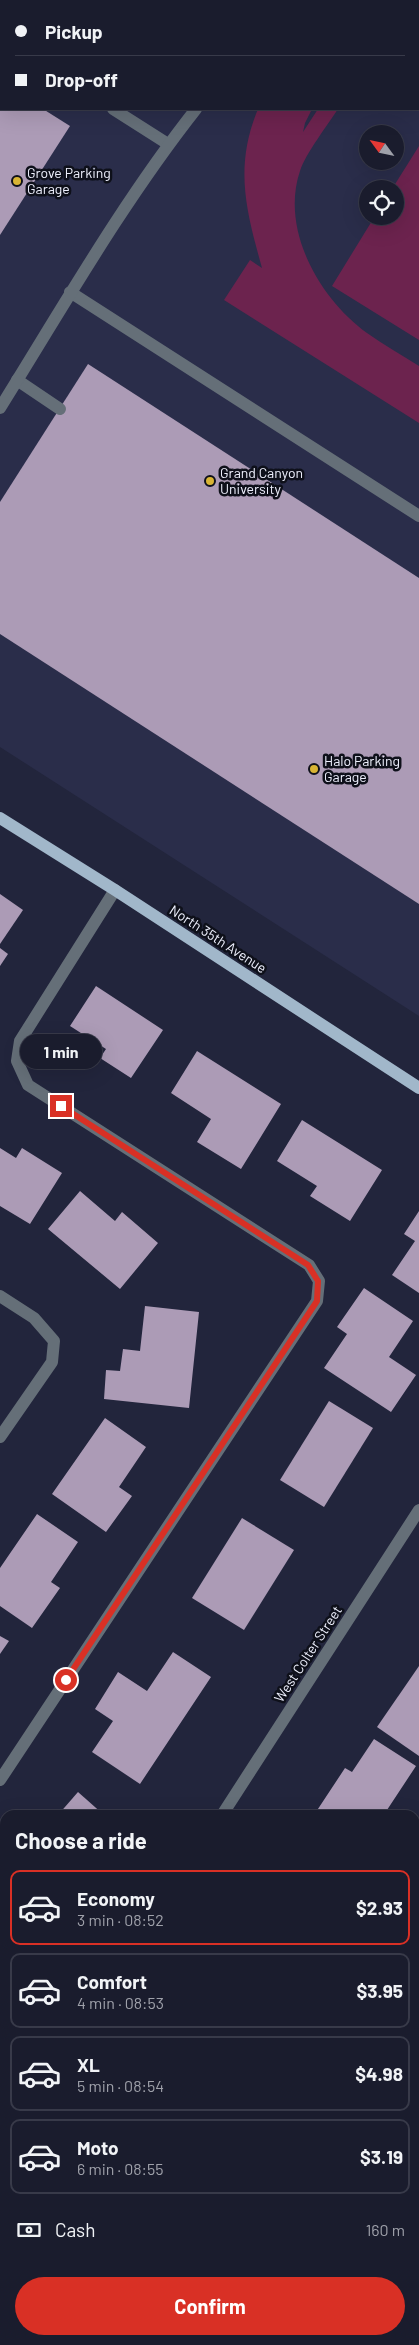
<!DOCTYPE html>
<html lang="en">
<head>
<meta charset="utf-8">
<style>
	:root { --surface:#1a1c2d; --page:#272939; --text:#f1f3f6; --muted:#9fa1aa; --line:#383a49; --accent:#d93025 }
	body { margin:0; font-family:Barlow,sans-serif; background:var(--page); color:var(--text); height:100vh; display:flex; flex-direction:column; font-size:19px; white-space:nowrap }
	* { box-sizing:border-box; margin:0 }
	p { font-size:16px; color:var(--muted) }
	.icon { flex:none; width:28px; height:28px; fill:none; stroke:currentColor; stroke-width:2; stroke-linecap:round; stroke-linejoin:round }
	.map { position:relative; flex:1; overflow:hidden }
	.panel { position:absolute; left:0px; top:1810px; width:420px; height:535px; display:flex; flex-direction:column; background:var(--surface); border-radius:15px 15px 0 0; box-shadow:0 5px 20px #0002,0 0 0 1px var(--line) }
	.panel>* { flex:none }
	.banner { position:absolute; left:0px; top:0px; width:420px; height:110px; box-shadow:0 5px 20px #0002,0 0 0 1px var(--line); display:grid; align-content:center; height:110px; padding:0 15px; background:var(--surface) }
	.needle { width:32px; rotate:303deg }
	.tools { position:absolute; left:359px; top:125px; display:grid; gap:10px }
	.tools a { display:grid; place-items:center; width:45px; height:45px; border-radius:50%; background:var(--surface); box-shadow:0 5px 20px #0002,0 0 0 1px var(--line); font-size:25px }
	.end { position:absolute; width:22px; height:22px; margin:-11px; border:6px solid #d93025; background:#fff; box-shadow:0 0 0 2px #fff }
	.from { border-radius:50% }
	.bubble { position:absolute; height:35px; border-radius:18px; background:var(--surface); box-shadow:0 5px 20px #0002,0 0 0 1px var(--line); font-size:16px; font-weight:700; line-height:35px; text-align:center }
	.banner b { display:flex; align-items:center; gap:18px; height:48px; font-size:19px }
	.banner b+b { border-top:1px solid var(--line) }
	.banner i { width:12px; height:12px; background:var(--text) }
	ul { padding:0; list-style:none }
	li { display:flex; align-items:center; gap:15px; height:75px; margin:0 10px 8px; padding:0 5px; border:2px solid var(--line); border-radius:10px }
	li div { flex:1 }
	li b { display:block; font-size:19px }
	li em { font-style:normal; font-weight:700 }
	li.selected { border-color:var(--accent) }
	li>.icon { width:45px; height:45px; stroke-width:1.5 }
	h2 { padding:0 15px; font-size:22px; line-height:60px }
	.pay { display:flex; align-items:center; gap:12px; height:55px; padding:0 15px; font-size:19px }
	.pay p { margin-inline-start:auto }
	.action { display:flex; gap:10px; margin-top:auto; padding:10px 15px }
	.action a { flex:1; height:58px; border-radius:30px; background:var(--accent); color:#fff; font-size:20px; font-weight:700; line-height:58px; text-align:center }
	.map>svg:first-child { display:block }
</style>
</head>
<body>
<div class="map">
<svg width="419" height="2345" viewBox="0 0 419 2345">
	<rect width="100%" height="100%" fill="#22253c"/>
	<path fill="#2a2d4a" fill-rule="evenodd" d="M0,0H419V1016L0,747ZM1,1H419V109H1ZM368,134H395V161H368ZM368,189H395V216H368Z"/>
	<g fill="#6c234e">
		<path d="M258,109H312L305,123L303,132L318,109H338C327,126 306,153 300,171C280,230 320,299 367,333C384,345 402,355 419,366V423L224,300L250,260L262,268C246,210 234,167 258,109Z"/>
		<path d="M419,146V340L332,286L375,216H395V189H392Z"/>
	</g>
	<g fill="#ac9bb6">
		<path d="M0,109H43L70,126L0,235Z"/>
		<path d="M88,364L419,578V904L0,634V502Z"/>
		<path d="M0,894L23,910L0,944Z"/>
		<path d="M0,948L8,954L0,966Z"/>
		<path d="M96,986L163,1030L131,1078L100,1058L106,1049L70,1026Z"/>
		<path d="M197,1051L281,1104L241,1169L197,1142L211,1119L171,1093Z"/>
		<path d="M302,1120L382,1170L350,1221L310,1196L317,1186L277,1161Z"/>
		<path d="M0,1148L16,1158L22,1148L62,1173L30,1224L0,1206Z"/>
		<path d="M80,1191L115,1221L122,1212L158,1243L120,1289L48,1229Z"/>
		<path d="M419,1211V1293L392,1275L415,1241L404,1234Z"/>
		<path d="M364,1288L413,1321L389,1357L416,1375L391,1412L324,1368L347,1334L337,1327Z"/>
		<path d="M145,1306L199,1312L189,1408L104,1399L106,1370L120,1371L123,1349L140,1351Z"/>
		<path d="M329,1401L373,1428L324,1507L280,1480Z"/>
		<path d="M105,1418L146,1447L119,1487L132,1496L106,1532L52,1494Z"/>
		<path d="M37,1514L78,1542L51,1582L60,1588L32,1628L0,1606V1568Z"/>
		<path d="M242,1518L294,1550L244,1630L192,1598Z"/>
		<path d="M0,1636L9,1641L0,1654Z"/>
		<path d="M173,1652L211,1677L140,1784L92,1752L113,1721L95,1709L118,1672L147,1691Z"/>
		<path d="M419,1666V1756L377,1727Z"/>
		<path d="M374,1739L416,1766L387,1810L395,1815H314L345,1768L352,1772Z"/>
		<path d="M78,1792L104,1815H58Z"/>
		<path d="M5,1872V1901L0,1897V1878Z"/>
		<path d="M419,1966V2039L415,2036V1972Z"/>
		<path d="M415,2047L419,2050V2082L415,2088Z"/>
		<path d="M1,2307L5,2310V2340H48L55,2345H0Z"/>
		<path d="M185,2340H201L206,2343L208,2340H249L257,2345H182Z"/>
	</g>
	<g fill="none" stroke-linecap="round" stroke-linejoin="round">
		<path stroke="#818396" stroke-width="3" stroke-dasharray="2.5 2.5" stroke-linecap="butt" d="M4,0L6,1"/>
		<g stroke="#656f78" stroke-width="12">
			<path d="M279,1L280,0"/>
			<path d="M0,37L1,38"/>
			<path d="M113,109L168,144"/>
			<path d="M70,292L419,516"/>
			<path d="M17,380L60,409"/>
			<path d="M0,408C63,307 122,203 196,109"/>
			<path d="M0,1296L34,1318L54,1341L52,1362L0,1437"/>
			<path d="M0,1780L317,1301L319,1281L309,1265L28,1085L17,1061L20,1041L115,890"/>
			<path d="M222,1815L419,1510"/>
			<path d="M415,1879L419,1873"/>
			<path d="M0,1974L5,1977"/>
			<path d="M0,2156L5,2149"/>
			<path d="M415,2236L419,2229"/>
			<path d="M122,2345L125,2340"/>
			<path d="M357,2345L360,2340"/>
		</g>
		<path stroke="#a1b7ca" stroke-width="12" d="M0,818L115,890L419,1088"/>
	</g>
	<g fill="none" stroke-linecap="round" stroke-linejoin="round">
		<path stroke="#d93025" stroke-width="6" d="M61,1106L308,1265L318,1281L317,1301L66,1680"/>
	</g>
	<g fill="#d8b434" stroke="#0e101a" stroke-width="2">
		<circle cx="17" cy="181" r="5"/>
		<circle cx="210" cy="481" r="5"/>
		<circle cx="314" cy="769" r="5"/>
	</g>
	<g text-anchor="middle" stroke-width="5" stroke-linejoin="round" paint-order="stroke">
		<g font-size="14" fill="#eef0fd" stroke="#0e101a" text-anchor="start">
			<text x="27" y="178">Grove Parking<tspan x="27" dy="16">Garage</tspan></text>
			<text x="220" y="478">Grand Canyon<tspan x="220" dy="16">University</tspan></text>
			<text x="324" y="766">Halo Parking<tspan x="324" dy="16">Garage</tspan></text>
		</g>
		<g font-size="14" fill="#eef0fd" stroke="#0e101a">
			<text transform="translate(218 939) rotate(33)" y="5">North 35th Avenue</text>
			<text transform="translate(308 1654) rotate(-57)" y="5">West Colter Street</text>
		</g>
	</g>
</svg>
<div class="tools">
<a><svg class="needle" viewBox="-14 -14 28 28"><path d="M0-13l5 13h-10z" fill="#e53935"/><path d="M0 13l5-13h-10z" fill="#9fa1aa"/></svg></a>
<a><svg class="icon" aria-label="locate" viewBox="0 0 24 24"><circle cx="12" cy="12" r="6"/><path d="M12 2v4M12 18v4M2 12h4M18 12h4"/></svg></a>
</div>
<i class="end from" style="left:66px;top:1680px"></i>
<i class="end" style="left:61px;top:1106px"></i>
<div class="bubble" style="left:20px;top:1034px;width:82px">1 min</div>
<div class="banner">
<b><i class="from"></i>Pickup</b>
<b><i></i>Drop-off</b>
</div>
<section class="panel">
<h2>Choose a ride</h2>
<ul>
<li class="selected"><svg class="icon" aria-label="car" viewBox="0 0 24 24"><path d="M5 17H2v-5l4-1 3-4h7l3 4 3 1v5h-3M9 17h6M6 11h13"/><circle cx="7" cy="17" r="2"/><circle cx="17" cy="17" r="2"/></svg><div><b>Economy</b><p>3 min · 08:52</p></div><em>$2.93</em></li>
<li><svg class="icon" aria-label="car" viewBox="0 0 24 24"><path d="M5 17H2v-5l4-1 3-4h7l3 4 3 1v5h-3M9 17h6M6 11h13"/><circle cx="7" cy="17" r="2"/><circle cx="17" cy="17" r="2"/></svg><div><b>Comfort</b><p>4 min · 08:53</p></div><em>$3.95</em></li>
<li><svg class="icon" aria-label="car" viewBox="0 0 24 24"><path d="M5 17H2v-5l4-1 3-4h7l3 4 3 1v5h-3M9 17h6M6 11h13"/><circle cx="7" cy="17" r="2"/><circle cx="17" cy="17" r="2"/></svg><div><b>XL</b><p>5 min · 08:54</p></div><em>$4.98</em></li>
<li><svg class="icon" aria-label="car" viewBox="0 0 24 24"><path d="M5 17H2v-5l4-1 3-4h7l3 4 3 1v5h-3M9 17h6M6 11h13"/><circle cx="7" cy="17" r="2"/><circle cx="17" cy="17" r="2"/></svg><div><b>Moto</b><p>6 min · 08:55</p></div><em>$3.19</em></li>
</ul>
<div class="pay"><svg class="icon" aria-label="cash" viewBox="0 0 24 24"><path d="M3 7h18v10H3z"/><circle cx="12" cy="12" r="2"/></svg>Cash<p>160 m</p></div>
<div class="action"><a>Confirm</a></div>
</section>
</div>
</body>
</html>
